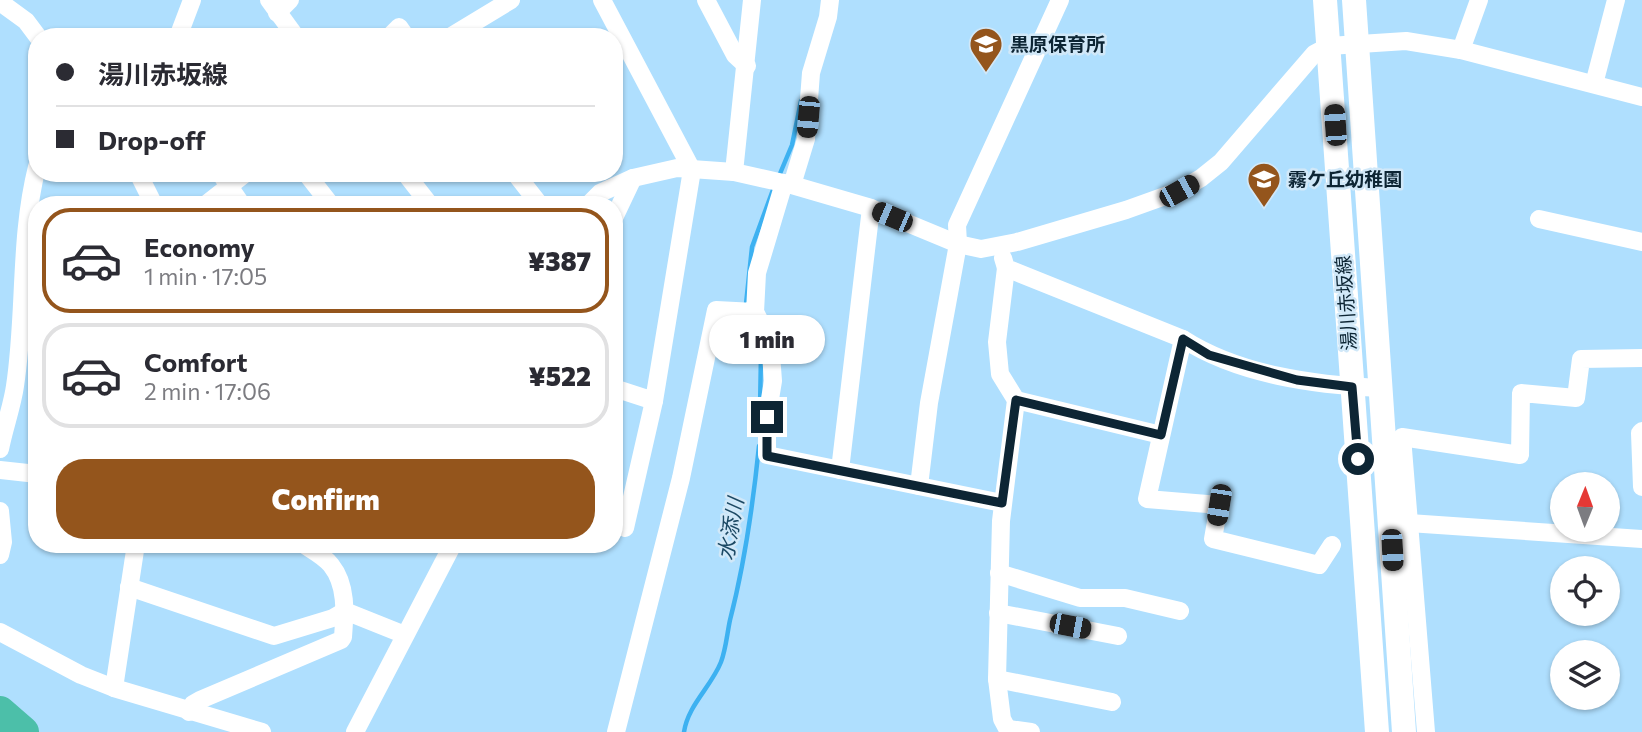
<!DOCTYPE html>
<html lang="en">
<head>
<meta charset="utf-8">
<style>
	:root { --surface:#fff; --page:#f2f2f3; --text:#2b2b33; --muted:#7c7c81; --line:#e1e1e2; --accent:#94551c }
	body { margin:0; font-family:Commissioner,"Noto Sans JP",sans-serif; background:var(--page); color:var(--text); height:100vh; display:flex; flex-direction:column; font-size:26px; white-space:nowrap }
	* { box-sizing:border-box; margin:0 }
	p { font-size:23px; color:var(--muted) }
	.icon { flex:none; width:38px; height:38px; fill:none; stroke:currentColor; stroke-width:2; stroke-linecap:round; stroke-linejoin:round }
	.map { position:relative; flex:1; overflow:hidden }
	.details { position:absolute; left:28px; top:196px; width:595px; height:357px; display:flex; flex-direction:column; background:var(--surface); border-radius:28px; box-shadow:0 2px 5px #0004 }
	.details>* { flex:none }
	.hud { position:absolute; left:28px; top:28px; width:595px; height:154px; border-radius:28px; box-shadow:0 2px 5px #0004; display:grid; align-content:center; height:154px; padding:0 28px; background:var(--surface) }
	.needle { width:46px; rotate:1deg }
	.fabs { position:absolute; left:1550px; top:472px; display:grid; gap:14px }
	.fabs a { display:grid; place-items:center; width:70px; height:70px; border-radius:50%; background:var(--surface); box-shadow:0 2px 5px #0004; font-size:35px }
	.end { position:absolute; width:32px; height:32px; margin:-16px; border:9px solid #0d2534; background:#fff; box-shadow:0 0 0 4px #fff }
	.from { border-radius:50% }
	.bubble { position:absolute; height:49px; border-radius:24px; background:var(--surface); box-shadow:0 2px 5px #0004; font-size:23px; font-weight:800; line-height:49px; text-align:center }
	.car { position:absolute; width:21px; height:42px; margin:-21px -10px; border-radius:9px; box-shadow:0 0 5px 2px #0007; background:linear-gradient(#222 24%,#8ab4d8 0 40%,#222 0 76%,#8ab4d8 0 86%,#222 0) }
	.hud b { display:flex; align-items:center; gap:24px; height:66px; font-size:26px }
	.hud b+b { border-top:2px solid var(--line) }
	.hud i { width:18px; height:18px; background:var(--text) }
	ul { padding:12px 0 0; list-style:none }
	li { display:flex; align-items:center; gap:21px; height:105px; margin:0 14px 10px; padding:0 14px; border:4px solid var(--line); border-radius:28px }
	li div { flex:1 }
	li b { display:block; font-size:26px }
	li em { font-style:normal; font-weight:800 }
	li.current { border-color:var(--accent) }
	li>.icon { width:63px; height:63px; stroke-width:1.5 }
	.primary-button { display:flex; gap:14px; margin-top:auto; padding:14px 28px }
	.primary-button a { flex:1; height:80px; border-radius:28px; background:var(--accent); color:#fff; font-size:28px; font-weight:800; line-height:80px; text-align:center }
	.map>svg:first-child { display:block }
</style>
</head>
<body>
<div class="map">
<svg width="1642" height="732" viewBox="0 0 1642 732">
	<rect width="100%" height="100%" fill="#afdffe"/>
	<g fill="none" stroke-linecap="round" stroke-linejoin="round">
		<g stroke="#3db1f1" stroke-width="4.5">
			<path d="M779,176L792,145L801,101"/>
			<path d="M746,304L752,247L774,187"/>
			<path d="M751,322L761,353L760,409"/>
			<path d="M684,732C688,705 711,687 721,662C726,649 727,634 730,620C745,562 753,505 759,446"/>
		</g>
		<g stroke="#fff" stroke-width="18">
			<path d="M269,0L296,37"/>
			<path d="M602,0L692,170L654,401L614,388"/>
			<path d="M706,0L735,55L747,66"/>
			<path d="M0,2L26,21L38,37"/>
			<path d="M277,13L290,0"/>
			<path d="M178,37L192,0"/>
			<path d="M389,37L399,27L406,37"/>
			<path d="M450,37L511,0"/>
			<path d="M1461,50L1479,0"/>
			<path d="M1594,84L1616,0"/>
			<path d="M734,172L752,0"/>
			<path d="M138,173L154,205"/>
			<path d="M220,173L242,205"/>
			<path d="M306,173L331,205"/>
			<path d="M405,173L430,205"/>
			<path d="M515,173L540,205"/>
			<path d="M792,185L806,139L811,73L828,17L830,0"/>
			<path d="M205,205L246,173"/>
			<path d="M588,205L600,193L633,178L677,168L734,172L792,185L871,208L958,244L981,249L1017,242L1126,210L1179,191L1201,178L1221,162L1314,54L1329,46L1406,41L1461,50L1642,97"/>
			<path d="M614,218L633,178"/>
			<path d="M1539,219L1642,242"/>
			<path d="M1003,258L1006,268L1183,339C1239,375 1315,385 1381,388"/>
			<path d="M1006,268L997,342L1000,374L1016,400L1001,521L997,679L1002,719L1009,732"/>
			<path d="M755,312L770,341L773,381L767,417V455L1002,503"/>
			<path d="M1183,339L1147,499L1219,505L1213,539L1319,565L1332,545"/>
			<path d="M1016,400L1161,435"/>
			<path d="M1642,431L1640,433L1642,487"/>
			<path d="M0,449C4,428 12,407 15,386C26,314 19,238 37,167"/>
			<path d="M0,470L37,474"/>
			<path d="M840,470L871,208"/>
			<path d="M919,486L929,403L958,244L957,225L1060,0"/>
			<path d="M0,511L3,542L0,555"/>
			<path d="M1409,523L1642,539"/>
			<path d="M625,528L654,401"/>
			<path d="M243,544H272"/>
			<path d="M999,573L1080,598H1125L1180,611"/>
			<path d="M129,587L274,636L333,618L345,611"/>
			<path d="M345,611L405,635"/>
			<path d="M998,613L1118,636"/>
			<path d="M0,632L81,675L114,688L262,732"/>
			<path d="M997,679L1112,702"/>
			<path d="M114,688L136,544"/>
			<path d="M189,712L193,704L200,700L341,640L343,637C345,612 347,585 331,565C324,556 312,550 303,544"/>
			<path d="M1009,729L1031,732"/>
			<path d="M355,732L453,544"/>
			<path d="M616,732L681,478L716,310L755,312L757,273L784,183"/>
			<path d="M1426,732L1402,437L1520,455L1521,393L1576,398L1581,359L1642,358"/>
		</g>
		<g stroke="#fff" stroke-width="24">
			<path d="M1325,0L1377,732"/>
			<path d="M1354,0L1404,732"/>
		</g>
		<path stroke="#4cbfa9" stroke-width="32" d="M0,712L23,732"/>
	</g>
	<g fill="none" stroke-linecap="round" stroke-linejoin="round">
		<path stroke="#0d2534" stroke-width="9" d="M767,417V456L1002,503L1016,400L1161,435L1183,339L1209,355L1297,380L1352,387L1358,459"/>
	</g>
	<defs>
		<symbol id="school-pin" viewBox="-11 -11 22 30"><path d="M0 17L-7.5 6A9.5 9.5 0 1 1 7.5 6Z" fill="#94551c" stroke="#d1e8f8"/><path d="M0-5L7-2L0 1L-7-2ZM-4 1L0 2.5L4 1V4Q0 6-4 4Z" fill="#fff"/></symbol>
	</defs>
	<g fill-rule="evenodd">
		<use href="#school-pin" x="967" y="25" width="38" height="52"/>
		<use href="#school-pin" x="1245" y="160" width="38" height="52"/>
	</g>
	<g text-anchor="middle" stroke-width="5" stroke-linejoin="round" paint-order="stroke">
		<g font-size="19" font-weight="bold" fill="#0d2534" stroke="#d1e8f8" text-anchor="start">
			<text x="1010" y="51">黒原保育所</text>
			<text x="1288" y="186">霧ケ丘幼稚園</text>
		</g>
		<g font-size="19" fill="#0d2534" stroke="#d1e8f8">
			<text transform="translate(1346 303) rotate(-94)" y="7">湯川赤坂線</text>
		</g>
		<g font-size="21" font-style="italic" fill="#1c4964" stroke="#d1e8f8">
			<text transform="translate(731 529) rotate(-80)" y="7">水添川</text>
		</g>
	</g>
</svg>
<div class="fabs">
<a><svg class="needle" viewBox="-14 -14 28 28"><path d="M0-13l5 13h-10z" fill="#e53935"/><path d="M0 13l5-13h-10z" fill="#7c7c81"/></svg></a>
<a><svg class="icon" aria-label="locate" viewBox="0 0 24 24"><circle cx="12" cy="12" r="6"/><path d="M12 2v4M12 18v4M2 12h4M18 12h4"/></svg></a>
<a><svg class="icon" aria-label="layers" viewBox="0 0 24 24"><path d="M12 4l9 5-9 5-9-5zM3 14l9 5 9-5"/></svg></a>
</div>
<i class="end from" style="left:1358px;top:459px"></i>
<i class="end" style="left:767px;top:417px"></i>
<div class="bubble" style="left:709px;top:315px;width:116px">1 min</div>
<i class="car" style="left:808px;top:117px;rotate:185deg"></i>
<i class="car" style="left:1335px;top:125px;rotate:356deg"></i>
<i class="car" style="left:1179px;top:191px;rotate:61deg"></i>
<i class="car" style="left:892px;top:217px;rotate:293deg"></i>
<i class="car" style="left:1219px;top:505px;rotate:189deg"></i>
<i class="car" style="left:1392px;top:550px;rotate:177deg"></i>
<i class="car" style="left:1070px;top:626px;rotate:101deg"></i>
<div class="hud">
<b><i class="from"></i>湯川赤坂線</b>
<b><i></i>Drop-off</b>
</div>
<section class="details">
<ul>
<li class="current"><svg class="icon" aria-label="car" viewBox="0 0 24 24"><path d="M5 17H2v-5l4-1 3-4h7l3 4 3 1v5h-3M9 17h6M6 11h13"/><circle cx="7" cy="17" r="2"/><circle cx="17" cy="17" r="2"/></svg><div><b>Economy</b><p>1 min · 17:05</p></div><em>¥387</em></li>
<li><svg class="icon" aria-label="car" viewBox="0 0 24 24"><path d="M5 17H2v-5l4-1 3-4h7l3 4 3 1v5h-3M9 17h6M6 11h13"/><circle cx="7" cy="17" r="2"/><circle cx="17" cy="17" r="2"/></svg><div><b>Comfort</b><p>2 min · 17:06</p></div><em>¥522</em></li>
</ul>
<div class="primary-button"><a>Confirm</a></div>
</section>
</div>
</body>
</html>
